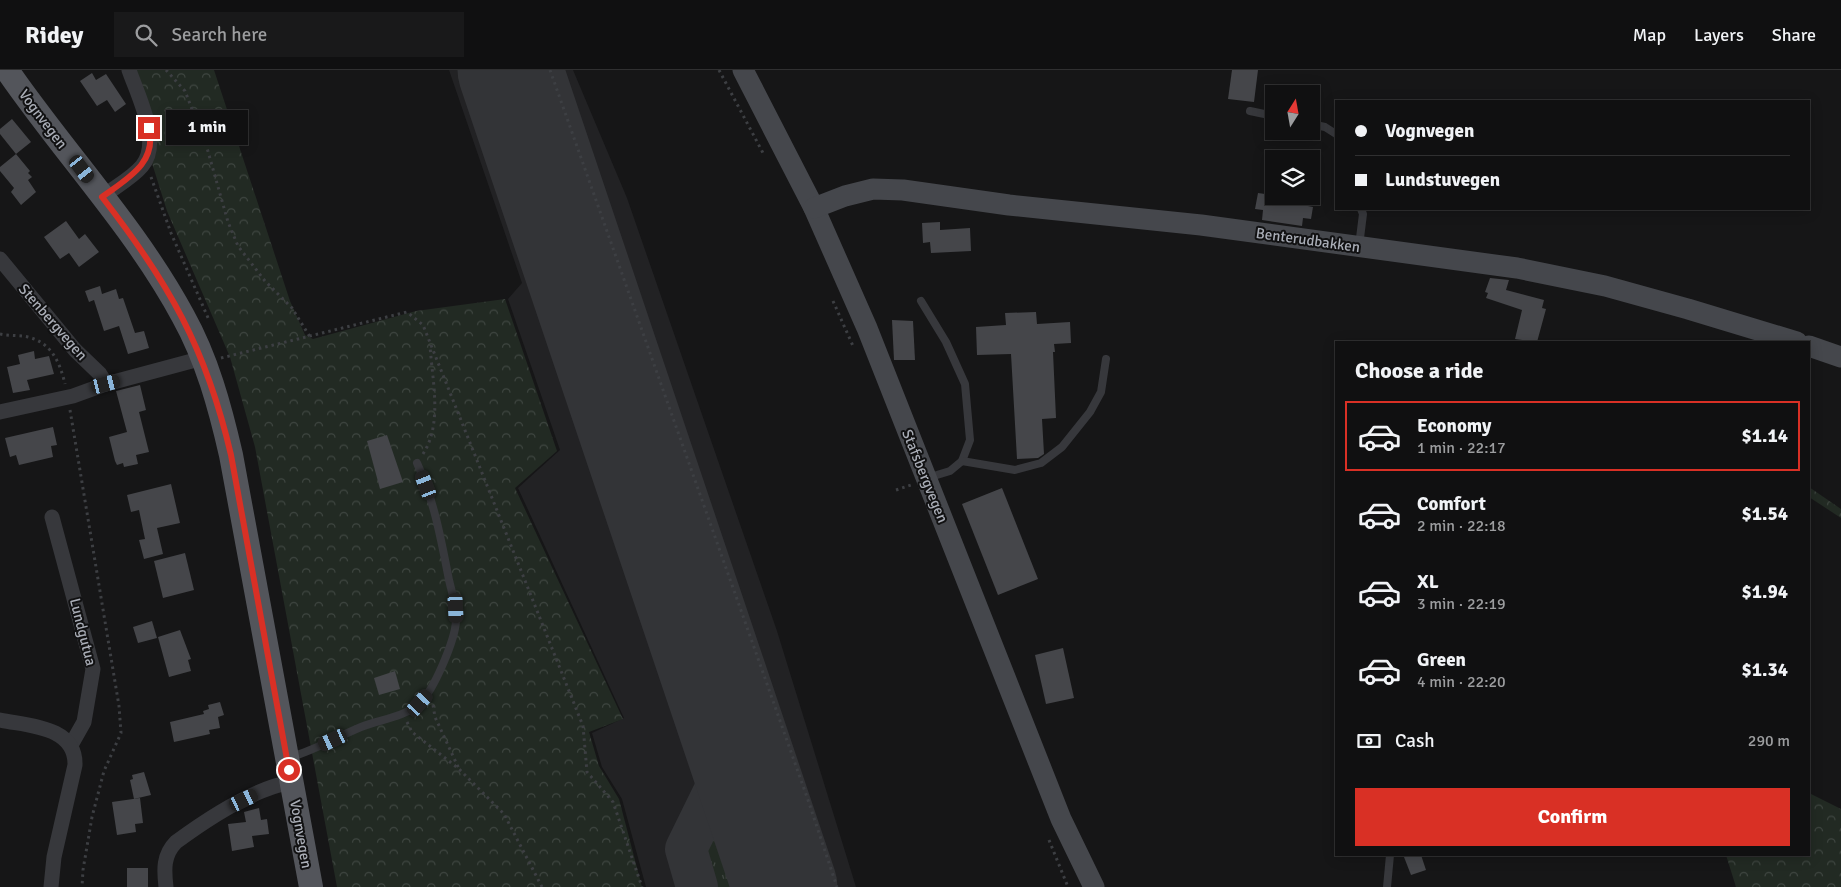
<!DOCTYPE html>
<html lang="en">
<head>
<meta charset="utf-8">
<style>
	:root { --surface:#101011; --page:#19191a; --text:#f1f3f6; --muted:#9c9d9f; --line:#303031; --accent:#d93025 }
	body { margin:0; font-family:Signika,sans-serif; background:var(--page); color:var(--text); height:100vh; display:flex; flex-direction:column; font-size:19px; white-space:nowrap }
	* { box-sizing:border-box; margin:0 }
	p { font-size:16px; color:var(--muted) }
	.icon { flex:none; width:28px; height:28px; fill:none; stroke:currentColor; stroke-width:2; stroke-linecap:round; stroke-linejoin:round }
	.map { position:relative; flex:1; overflow:hidden }
	.drawer { position:absolute; left:1335px; top:271px; width:475px; height:515px; display:flex; flex-direction:column; background:var(--surface); border-radius:0px; box-shadow:0 2px 12px #0003,0 0 0 1px var(--line) }
	.drawer>* { flex:none }
	.top-card { position:absolute; left:1335px; top:30px; width:475px; height:110px; border-radius:0px; box-shadow:0 2px 12px #0003,0 0 0 1px var(--line); display:grid; align-content:center; height:110px; padding:0 20px; background:var(--surface) }
	.needle { width:32px; rotate:11deg }
	.tools { position:absolute; left:1265px; top:15px; display:grid; gap:10px }
	.tools a { display:grid; place-items:center; width:55px; height:55px; border-radius:0px; background:var(--surface); box-shadow:0 2px 12px #0003,0 0 0 1px var(--line); font-size:25px }
	.end { position:absolute; width:22px; height:22px; margin:-11px; border:6px solid #d93025; background:#fff; box-shadow:0 0 0 2px #fff }
	.from { border-radius:50% }
	.bubble { position:absolute; height:35px; border-radius:0px; background:var(--surface); box-shadow:0 2px 12px #0003,0 0 0 1px var(--line); font-size:16px; font-weight:700; line-height:35px; text-align:center }
	.car { position:absolute; width:15px; height:30px; margin:-15px -8px; border-radius:6px; box-shadow:0 0 4px 1px #0007; background:linear-gradient(#222 24%,#8ab4d8 0 40%,#222 0 76%,#8ab4d8 0 86%,#222 0) }
	.top-card b { display:flex; align-items:center; gap:18px; height:48px; font-size:19px }
	.top-card b+b { border-top:1px solid var(--line) }
	.top-card i { width:12px; height:12px; background:var(--text) }
	ul { padding:0; list-style:none }
	li { display:flex; align-items:center; gap:15px; height:70px; margin:0 10px 8px; padding:0 10px; border:2px solid transparent; border-radius:0px }
	li div { flex:1 }
	li b { display:block; font-size:19px }
	li em { font-style:normal; font-weight:700 }
	li.selected { border-color:var(--accent) }
	li>.icon { width:45px; height:45px; stroke-width:1.5 }
	h2 { padding:0 20px; font-size:22px; line-height:60px }
	.pay { display:flex; align-items:center; gap:12px; height:55px; padding:0 20px; font-size:19px }
	.pay p { margin-inline-start:auto }
	.action { display:flex; gap:10px; margin-top:auto; padding:10px 20px }
	.action a { flex:1; height:58px; border-radius:0px; background:var(--accent); color:#fff; font-size:20px; font-weight:700; line-height:58px; text-align:center }
	header { display:flex; align-items:center; gap:30px; box-sizing:border-box; height:70px; padding:0 25px; background:var(--surface); border-bottom:1px solid var(--line) }
	header strong { font-size:24px }
	nav { display:flex; gap:28px; margin-inline-start:auto; font-size:18px }
	.search { width:350px; height:45px; background:var(--page); display:flex; align-items:center; gap:12px; box-sizing:border-box; padding:0 18px; border-radius:0px; color:var(--muted); font-size:19px }
	.map>svg:first-child { display:block }
</style>
</head>
<body>
<header>
<strong>Ridey</strong>
<div class="search"><svg class="icon" aria-label="search" viewBox="0 0 24 24"><circle cx="10" cy="10" r="6"/><path d="M15 15l6 6"/></svg>Search here</div>
<nav><a>Map</a><a>Layers</a><a>Share</a></nav>
</header>
<div class="map">
<svg width="1841" height="817" viewBox="0 0 1841 817">
	<defs>
		<pattern id="grass-tufts" width="24" height="20" patternUnits="userSpaceOnUse" patternTransform="scale(1.25)"><rect width="24" height="20" fill="#222a23"/><path d="M3 7l-1-3M5 7V3M7 7l1-3M15 17l-1-3M17 17v-4M19 17l1-3" fill="none" stroke="#3f4641"/></pattern>
		<pattern id="forest-crowns" width="20" height="18" patternUnits="userSpaceOnUse" patternTransform="scale(1.25)"><rect width="20" height="18" fill="#222a23"/><path d="M2 6a3 3 0 1 1 6 0M12 15a3 3 0 1 1 6 0" fill="none" stroke="#3f4641"/></pattern>
	</defs>
	<rect width="100%" height="100%" fill="#161617"/>
	<path fill="#222224" d="M449,0H573L627,128L777,561L856,817H646L622,729L602,697L592,663L624,648L518,418L560,380L508,229L522,213Z"/>
	<path fill="url(#grass-tufts)" d="M734,696L773,817H710L696,774Z"/>
	<g fill="url(#forest-crowns)">
		<path d="M135,0H214L290,231L305,265L313,269L416,241L505,229L557,381L515,418L623,649L589,662L599,696L619,729L642,817H337L255,377L230,287L167,141L151,90Z"/>
		<path d="M1809,417L1841,439V448L1809,427Z"/>
		<path d="M1809,723L1841,739V817H1736L1726,785H1809Z"/>
	</g>
	<g fill="none" stroke-linecap="round" stroke-linejoin="round">
		<path stroke="#333437" stroke-width="42" d="M697,817L686,779L738,673"/>
		<path stroke="#333437" stroke-width="105" d="M510,0L785,817"/>
	</g>
	<g fill="#45464a">
		<path d="M1232,0H1258L1254,32L1228,29Z"/>
		<path d="M92,3L96,10L106,4L126,34L115,42L107,30L97,36L80,11Z"/>
		<path d="M12,49L31,72L16,84L0,64V59Z"/>
		<path d="M16,84L30,101L28,103L32,107L28,110L36,122L21,135L11,122L14,118L0,101V97Z"/>
		<path d="M1258,123L1293,128L1292,133L1313,137L1311,149L1303,148L1302,156L1262,150L1263,140L1255,139Z"/>
		<path d="M66,151L79,169L85,164L99,182L79,197L69,183L60,189L44,167Z"/>
		<path d="M940,152V160L970,158L971,181L931,183L930,172L923,173L922,153Z"/>
		<path d="M1490,208L1509,210L1506,220L1544,230L1542,238L1546,239L1537,272L1515,269L1522,240L1486,228L1488,223L1485,222Z"/>
		<path d="M100,216L102,224L116,219L119,229L123,228L135,263L144,261L149,278L128,284L119,256L104,261L94,230L89,232L85,221Z"/>
		<path d="M1036,242L1037,254L1070,252L1071,273L1054,274L1055,282H1053L1056,348L1042,349L1044,384L1038,388L1017,389L1011,284L977,285L976,257L1006,255L1005,243Z"/>
		<path d="M892,250L913,251L915,290H894Z"/>
		<path d="M34,281L35,289L49,286L54,304L27,310L30,320L13,323L7,297L20,294L18,285Z"/>
		<path d="M140,315L146,340L139,342L149,382L136,385L138,394L124,397L123,393L117,395L115,391L109,367L127,362L116,321Z"/>
		<path d="M53,357L57,375L51,376L53,387L19,395L16,385L10,387L5,368Z"/>
		<path d="M387,365L403,412L380,419L367,371Z"/>
		<path d="M171,414L180,453L157,458L163,484L144,489L139,470L145,469L139,440L131,442L127,425Z"/>
		<path d="M1002,418L1038,509L998,525L962,434Z"/>
		<path d="M185,483L194,520L163,528L154,491Z"/>
		<path d="M152,551L157,568L138,573L133,557Z"/>
		<path d="M180,560L191,589L188,590L191,601L169,607L158,567Z"/>
		<path d="M1063,578L1074,628L1046,634L1035,585Z"/>
		<path d="M395,601L400,619L379,625L374,608Z"/>
		<path d="M220,632L224,645L218,647L220,658L209,660L210,664L174,672L170,652L204,644L203,641L209,639L208,635Z"/>
		<path d="M144,702L151,725L134,729L130,710L133,709L132,705Z"/>
		<path d="M140,728L143,753L135,754L136,762L117,765L112,732Z"/>
		<path d="M259,738L261,750L267,749L269,764L252,766L254,777L232,781L228,754L246,752L244,742Z"/>
		<path d="M1411,785H1421L1426,800L1411,805L1404,787Z"/>
		<rect x="127" y="798" width="21" height="19"/>
	</g>
	<g fill="none" stroke-linecap="round" stroke-linejoin="round">
		<g stroke="#3d3f43" stroke-width="3" stroke-dasharray="2.5 4" stroke-linecap="butt">
			<path d="M166,0L185,21L207,78L228,152L238,176L265,211L292,238L310,267"/>
			<path d="M550,0L808,730L837,817"/>
			<path d="M719,0L763,83"/>
			<path d="M151,107L171,163L209,250"/>
			<path d="M833,231L853,276"/>
			<path d="M0,264C9,266 19,265 28,267C52,273 60,293 65,314"/>
			<path d="M221,288L407,242L423,255L583,656L587,702L613,732L642,817"/>
			<path d="M70,340L119,636L121,663L104,701L92,747L83,800L82,817"/>
			<path d="M423,384C443,353 432,310 430,275"/>
			<path d="M896,420L911,415"/>
			<path d="M433,635L435,647L459,699"/>
			<path d="M407,652L412,662L459,699L504,744L542,817"/>
			<path d="M1049,770L1068,817"/>
		</g>
		<g stroke="#37383c" stroke-width="8">
			<path d="M1250,41L1274,46"/>
			<path d="M1311,54L1325,57L1336,64"/>
			<path d="M1359,176L1363,144L1361,139"/>
			<path d="M921,231L946,272L965,314L970,370L962,391L950,401L927,408"/>
			<path d="M962,391L1015,400L1041,393L1062,377L1090,342L1101,322L1106,289"/>
			<path d="M291,687C315,680 337,667 361,657C381,649 403,648 420,633C434,620 455,570 456,551C457,537 452,523 449,510C441,469 434,430 417,393"/>
			<path d="M1387,817L1390,785"/>
		</g>
		<g stroke="#37383c" stroke-width="15">
			<path d="M102,127C115,117 132,108 142,96C162,72 138,26 129,0"/>
			<path d="M0,189L75,280L100,304L106,314"/>
			<path d="M0,342L73,326L106,314L203,288"/>
			<path d="M52,447L93,599L84,652L71,675"/>
			<path d="M0,650C28,656 76,656 75,695L54,787L51,817"/>
			<path d="M166,817C164,800 163,785 176,772C206,750 254,718 292,712"/>
		</g>
		<g stroke="#45474c" stroke-width="21">
			<path d="M743,0L814,138L867,258L1061,749L1094,817"/>
			<path d="M814,138L845,126L873,119L903,120L1009,135L1201,155L1517,198L1605,216L1688,239L1797,272"/>
			<path d="M1809,276L1841,287"/>
		</g>
		<path stroke="#53555b" stroke-width="24" d="M7,0C64,83 135,157 183,246C207,289 220,337 231,385L311,817"/>
	</g>
	<g fill="none" stroke-linecap="round" stroke-linejoin="round">
		<path stroke="#d93025" stroke-width="6" d="M149,58C157,93 128,108 102,127C169,213 206,278 231,385L289,700"/>
	</g>
	<g text-anchor="middle" stroke-width="4" stroke-linejoin="round" paint-order="stroke">
		<g font-size="15" fill="#a9adb6" stroke="#111112">
			<text transform="translate(43 49) rotate(53)" y="5">Vognvegen</text>
			<text transform="translate(1308 170) rotate(8)" y="5">Benterudbakken</text>
			<text transform="translate(53 252) rotate(49)" y="5">Stenbergvegen</text>
			<text transform="translate(925 406) rotate(68)" y="5">Stafsbergvegen</text>
			<text transform="translate(83 562) rotate(76)" y="5">Lundgutua</text>
			<text transform="translate(301 764) rotate(80)" y="5">Vognvegen</text>
		</g>
	</g>
</svg>
<div class="tools">
<a><svg class="needle" viewBox="-14 -14 28 28"><path d="M0-13l5 13h-10z" fill="#e53935"/><path d="M0 13l5-13h-10z" fill="#9c9d9f"/></svg></a>
<a><svg class="icon" aria-label="layers" viewBox="0 0 24 24"><path d="M12 4l9 5-9 5-9-5zM3 14l9 5 9-5"/></svg></a>
</div>
<i class="end from" style="left:289px;top:700px"></i>
<i class="end" style="left:149px;top:58px"></i>
<div class="bubble" style="left:166px;top:40px;width:82px">1 min</div>
<i class="car" style="left:82px;top:99px;rotate:143deg"></i>
<i class="car" style="left:106px;top:314px;rotate:76deg"></i>
<i class="car" style="left:426px;top:415px;rotate:339deg"></i>
<i class="car" style="left:456px;top:538px;rotate:177deg"></i>
<i class="car" style="left:420px;top:633px;rotate:42deg"></i>
<i class="car" style="left:333px;top:670px;rotate:245deg"></i>
<i class="car" style="left:244px;top:730px;rotate:64deg"></i>
<div class="top-card">
<b><i class="from"></i>Vognvegen</b>
<b><i></i>Lundstuvegen</b>
</div>
<section class="drawer">
<h2>Choose a ride</h2>
<ul>
<li class="selected"><svg class="icon" aria-label="car" viewBox="0 0 24 24"><path d="M5 17H2v-5l4-1 3-4h7l3 4 3 1v5h-3M9 17h6M6 11h13"/><circle cx="7" cy="17" r="2"/><circle cx="17" cy="17" r="2"/></svg><div><b>Economy</b><p>1 min · 22:17</p></div><em>$1.14</em></li>
<li><svg class="icon" aria-label="car" viewBox="0 0 24 24"><path d="M5 17H2v-5l4-1 3-4h7l3 4 3 1v5h-3M9 17h6M6 11h13"/><circle cx="7" cy="17" r="2"/><circle cx="17" cy="17" r="2"/></svg><div><b>Comfort</b><p>2 min · 22:18</p></div><em>$1.54</em></li>
<li><svg class="icon" aria-label="car" viewBox="0 0 24 24"><path d="M5 17H2v-5l4-1 3-4h7l3 4 3 1v5h-3M9 17h6M6 11h13"/><circle cx="7" cy="17" r="2"/><circle cx="17" cy="17" r="2"/></svg><div><b>XL</b><p>3 min · 22:19</p></div><em>$1.94</em></li>
<li><svg class="icon" aria-label="car" viewBox="0 0 24 24"><path d="M5 17H2v-5l4-1 3-4h7l3 4 3 1v5h-3M9 17h6M6 11h13"/><circle cx="7" cy="17" r="2"/><circle cx="17" cy="17" r="2"/></svg><div><b>Green</b><p>4 min · 22:20</p></div><em>$1.34</em></li>
</ul>
<div class="pay"><svg class="icon" aria-label="cash" viewBox="0 0 24 24"><path d="M3 7h18v10H3z"/><circle cx="12" cy="12" r="2"/></svg>Cash<p>290 m</p></div>
<div class="action"><a>Confirm</a></div>
</section>
</div>
</body>
</html>
